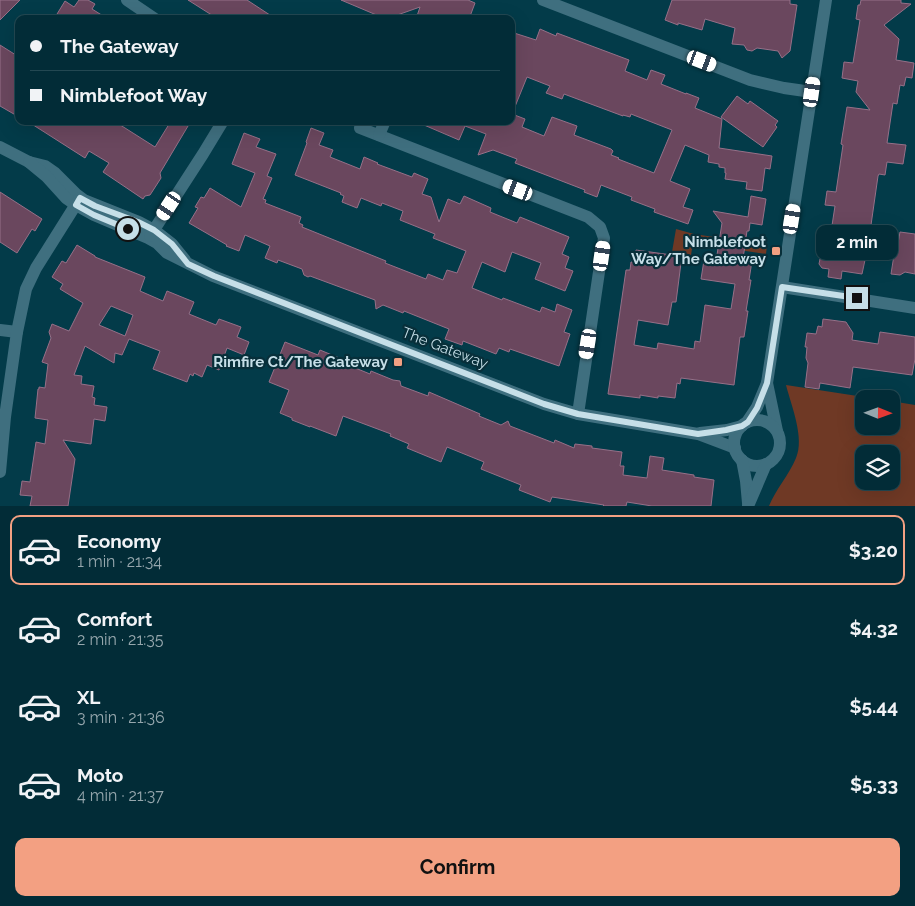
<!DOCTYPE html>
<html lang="en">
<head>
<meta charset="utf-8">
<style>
	:root { --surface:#022c37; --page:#103842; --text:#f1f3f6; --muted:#96a7ad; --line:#234852; --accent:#f3a082 }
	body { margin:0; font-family:Raleway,sans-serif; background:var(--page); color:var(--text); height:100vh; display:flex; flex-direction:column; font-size:19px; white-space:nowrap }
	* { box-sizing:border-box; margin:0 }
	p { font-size:16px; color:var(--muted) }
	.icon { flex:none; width:28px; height:28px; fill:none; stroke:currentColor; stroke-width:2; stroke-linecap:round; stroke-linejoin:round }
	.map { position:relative; height:506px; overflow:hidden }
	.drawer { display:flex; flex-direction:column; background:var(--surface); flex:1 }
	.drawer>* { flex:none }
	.guide { position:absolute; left:15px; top:15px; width:500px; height:110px; border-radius:10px; box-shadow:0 5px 20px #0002,0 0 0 1px var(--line); display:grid; align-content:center; height:110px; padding:0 15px; background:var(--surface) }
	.needle { width:32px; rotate:91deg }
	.buttons { position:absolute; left:855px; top:390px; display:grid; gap:10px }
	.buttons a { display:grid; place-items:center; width:45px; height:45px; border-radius:10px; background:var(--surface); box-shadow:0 5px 20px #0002,0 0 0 1px var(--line); font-size:25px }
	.end { position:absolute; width:22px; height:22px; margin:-11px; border:6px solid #c6dfe8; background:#111; box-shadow:0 0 0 2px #111 }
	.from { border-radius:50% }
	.bubble { position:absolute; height:35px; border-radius:10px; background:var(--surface); box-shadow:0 5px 20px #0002,0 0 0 1px var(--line); font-size:16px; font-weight:700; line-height:35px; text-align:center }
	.car { position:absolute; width:15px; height:30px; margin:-15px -8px; border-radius:6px; box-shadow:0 0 4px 1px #0007; background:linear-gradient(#fff 24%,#345 0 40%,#fff 0 76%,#345 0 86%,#fff 0) }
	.guide b { display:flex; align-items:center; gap:18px; height:48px; font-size:19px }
	.guide b+b { border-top:1px solid var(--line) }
	.guide i { width:12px; height:12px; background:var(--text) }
	ul { padding:9px 0 0; list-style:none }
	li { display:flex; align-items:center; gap:15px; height:70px; margin:0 10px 8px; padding:0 5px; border:2px solid transparent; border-radius:10px }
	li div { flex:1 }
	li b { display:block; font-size:19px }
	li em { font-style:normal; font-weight:700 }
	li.active { border-color:var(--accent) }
	li>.icon { width:45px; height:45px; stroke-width:1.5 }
	.button { display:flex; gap:10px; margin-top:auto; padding:10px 15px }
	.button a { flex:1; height:58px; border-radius:10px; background:var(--accent); color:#111; font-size:20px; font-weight:700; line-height:58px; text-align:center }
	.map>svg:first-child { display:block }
</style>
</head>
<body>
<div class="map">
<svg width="915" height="506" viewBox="0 0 915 506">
	<rect width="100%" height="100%" fill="#033b49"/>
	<g fill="#6f3925" fill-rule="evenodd">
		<path d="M676,229L694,234L767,245L766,254L693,243L691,255L672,252Z"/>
		<path d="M786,385L877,399H864V426H891V401L915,405V506H769C776,489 789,475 796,458C805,438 791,405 786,385ZM864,454H891V481H864Z"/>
	</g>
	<g fill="#6a475e" stroke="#967088" fill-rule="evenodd">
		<path d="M0,0H20L0,20Z"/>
		<path d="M79,0H88L95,4L92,9L108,19H54L65,1L74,7Z"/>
		<path d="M188,0H247L276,19H218Z"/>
		<path d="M341,0H468L475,3L469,19H416L420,7L386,19Z"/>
		<path d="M672,0H790V4L797,5L790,51L782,58L778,51L757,48L752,51L747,50L744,45L732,44L735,28L705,19L702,30L678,23V25L665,20Z"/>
		<path d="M861,0H901V3L911,4L884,25L899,39L896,60L914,63L912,78L906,77L904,86L900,85L897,104L893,103L887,143L906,145L903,164L887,162L885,175L879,174L878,176L868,246L862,274L842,271L841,279L828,277L829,269L822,268L819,264L820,259L823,257L826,231L831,232L835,206L825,205L827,191L836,192L843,145L841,144L847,107L870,110L856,92L858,81L842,78L844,62L853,63L860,20L856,19L858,5H860Z"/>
		<path d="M540,29L556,36L557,33L629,60L625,71L647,80L651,70L665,75L661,84L686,94V93L699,98L695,108L722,119L719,148L772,156L770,169L765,168L762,191L746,189L747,182L725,179L726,173H725V168L719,167V164L708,162L709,155L685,145L670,181L690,189L683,207L693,210L688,224L654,212L655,209L631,200L632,197L601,185L597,197L584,192L585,190L515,163L517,159L493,150L478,155L486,134L465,126L459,140L417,122L511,121V32L536,40ZM527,77L550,86L546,93L562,99L564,94L623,116V115L630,117L631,114L672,130L654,173L618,159L619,158L611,155L613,151L611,149L574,135L577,126L552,117L544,136L522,127L525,119L512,114Z"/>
		<path d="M0,45L19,57V117L0,106Z"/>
		<path d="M737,96L748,104L750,101L778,121L775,125L777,127L763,147L721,117Z"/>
		<path d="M27,121H114L155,147L171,121H191L160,173L161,178L152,192L150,195L145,196L143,199L103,172L109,163L89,151L85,158Z"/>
		<path d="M311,128L324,133L319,145L333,150L330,157L360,169L364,157L378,163L377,164L412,177L414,173L428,179L422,194L431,197L439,222L448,199L460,204L464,196L491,208L490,212L517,223L520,217L569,237L562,254L569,257L565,268L573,271L565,291L535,279L541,263L512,252L505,272L482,262L472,288L502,300L503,298L540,312L542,307L555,312L557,304L572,310L564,332L570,334L559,366L510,349L509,352L499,348L496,354L463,341L462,345L445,339L449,329L404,311L403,313L383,305L376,309L375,300L310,276L308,277L304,275L302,269L278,260L277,263L265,258L270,246L245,235L239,251L226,246L227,245L189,223L198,208L195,207L201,197L204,198L210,188L241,207L255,173L232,164L244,133L260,139L256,147L276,154L267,176L272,178L263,199L266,200L265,203L301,217L299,223L303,225L302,227L386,261L385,263L426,279L428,274L443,280L447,270L457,273L466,251L433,238L435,234L400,220L403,211L382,203L381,206L361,198L357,208L342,202L344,196L340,194L341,193L295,175L307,143L306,142Z"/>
		<path d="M0,192L42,219L35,231L32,229L17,253L0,242Z"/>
		<path d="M751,196L766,199L762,225L750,223L749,231H747L743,259L752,261L749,280H751L746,311H748L744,337H740L734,385L681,378L680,384L677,383L675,398L658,396V398L640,395V398L608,394L626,270H630L631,262H635L636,250L679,256L678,263H681L676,302H672L668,325L638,320L634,345L657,349L658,343L694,349L695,341L700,342L705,305L731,309L735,284L701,279L705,254L717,255L722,223L713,211L748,217Z"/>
		<path d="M900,232L915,234V274L905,272L900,275L891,274L894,255H896Z"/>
		<path d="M77,245L95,256V257L145,277L140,291L163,301L167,291L194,302L189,314L216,325L219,319L241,327L237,337L249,342L244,355L227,348L219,370L207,365L202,377L194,373L193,376L190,374L187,382L153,369L160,351L129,339L122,355L115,353L114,363L85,346L74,375L82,376L81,384L94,386L92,397L95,398L94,405L107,407L105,421L94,419L91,444L63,440L75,459L68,506H30L32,496L20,495L22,481L30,482L36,442L45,444L48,420L35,418L38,389H39V387L45,388L48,364L42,362L51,338L49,332L52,324L69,331L83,303L60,289L63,284L52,277L62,261L66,263ZM111,306L133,315L125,336L99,325Z"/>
		<path d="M823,319L846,322L853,333L852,340L878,344L880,332L915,337V359L912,375L853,367L850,388L820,383L819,389L805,387L808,363L806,358L807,347H805L807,333L816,334L818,326L822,327Z"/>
		<path d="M285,342L318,355L320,350L344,360L343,363L370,374L371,371L393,380L400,381L401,386L428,396L429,392L480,414L479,416L501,425L508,421L510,426L554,443L555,440L574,448L575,444L592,446V448L622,452L620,466H624L623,475L647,478L650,456L664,458L662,470L694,475V477L714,480L711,506H652L627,502L626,506H603L604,505L552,497L550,502L519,490L521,485L481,469L484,462L447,447L441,462L407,448L409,444L390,436L391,434L343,416L336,436L310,426V427L292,420V418L280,413L289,390L269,382Z"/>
	</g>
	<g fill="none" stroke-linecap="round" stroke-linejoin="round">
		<g stroke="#3f6f7f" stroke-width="12">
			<path d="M127,0L155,19"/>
			<path d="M543,0L750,80L784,88L812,92"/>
			<path d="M360,128L588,217L600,227L604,238L578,414"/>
			<path d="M379,135L385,121"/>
			<path d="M0,147L29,162L45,166L55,173L76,194L84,200L139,222L154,230L172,244L185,260"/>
			<path d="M29,162L46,176L66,198L76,205L94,215L148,238L157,243L167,253L213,276L544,404L578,414L698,434L735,448"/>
			<path d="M150,236L203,154L223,121"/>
			<path d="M782,287L915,308"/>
			<path d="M0,330L17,332"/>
			<path d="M767,383L777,431"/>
			<circle cx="757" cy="443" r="23"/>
			<path d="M747,422L757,407L767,383L826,0"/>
			<path d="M700,433L727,430L742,426"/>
			<path d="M742,460L746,481L748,503"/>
			<path d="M0,472L5,417L17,332L26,289L36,268L80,198"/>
			<path d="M748,506L766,464"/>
		</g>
	</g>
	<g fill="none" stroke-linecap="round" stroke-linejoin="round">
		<path stroke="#c6dfe8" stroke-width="6" d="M128,229L94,215L76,205L80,198L95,206L138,222L154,230L172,244L188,264L214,276L544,404L578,414L698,434L726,430L742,426L748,422L757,408L767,383L782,287L857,298"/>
	</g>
	<g fill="#f3a082" stroke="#082f3a" stroke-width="2">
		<rect x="771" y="246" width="10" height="10" rx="2.5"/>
		<rect x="393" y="357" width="10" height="10" rx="2.5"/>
	</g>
	<g text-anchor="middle" stroke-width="4.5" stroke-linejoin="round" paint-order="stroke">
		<g font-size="15" font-weight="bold" fill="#c6dfe8" stroke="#082f3a" text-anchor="end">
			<text x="766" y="247">Nimblefoot<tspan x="766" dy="17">Way/The Gateway</tspan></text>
			<text x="388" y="367">Rimfire Ct/The Gateway</text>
		</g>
		<g font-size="15" fill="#c6dfe8" stroke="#082f3a">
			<text transform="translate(445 348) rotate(21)" y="5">The Gateway</text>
		</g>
	</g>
</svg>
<div class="buttons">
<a><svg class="needle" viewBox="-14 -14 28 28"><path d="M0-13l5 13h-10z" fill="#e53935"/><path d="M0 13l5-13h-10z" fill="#96a7ad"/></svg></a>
<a><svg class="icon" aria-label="layers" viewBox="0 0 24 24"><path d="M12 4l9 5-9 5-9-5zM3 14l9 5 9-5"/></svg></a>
</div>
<i class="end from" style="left:128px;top:229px"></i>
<i class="end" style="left:857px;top:298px"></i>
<div class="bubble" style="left:816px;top:225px;width:82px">2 min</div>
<i class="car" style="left:702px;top:61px;rotate:111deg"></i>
<i class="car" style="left:812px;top:92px;rotate:8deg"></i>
<i class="car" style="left:518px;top:190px;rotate:291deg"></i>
<i class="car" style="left:169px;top:206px;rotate:213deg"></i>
<i class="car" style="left:792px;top:219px;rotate:9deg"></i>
<i class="car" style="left:602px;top:256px;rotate:8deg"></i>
<i class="car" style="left:588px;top:344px;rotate:189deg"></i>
<div class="guide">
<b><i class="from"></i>The Gateway</b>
<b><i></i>Nimblefoot Way</b>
</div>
</div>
<section class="drawer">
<ul>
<li class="active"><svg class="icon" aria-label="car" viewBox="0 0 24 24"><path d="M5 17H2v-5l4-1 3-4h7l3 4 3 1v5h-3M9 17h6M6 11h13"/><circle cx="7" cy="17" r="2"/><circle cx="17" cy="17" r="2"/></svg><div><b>Economy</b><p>1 min · 21:34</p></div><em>$3.20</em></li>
<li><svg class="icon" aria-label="car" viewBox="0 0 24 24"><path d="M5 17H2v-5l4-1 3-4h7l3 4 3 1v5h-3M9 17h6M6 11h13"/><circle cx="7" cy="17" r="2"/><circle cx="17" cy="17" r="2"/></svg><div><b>Comfort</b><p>2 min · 21:35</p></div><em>$4.32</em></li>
<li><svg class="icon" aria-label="car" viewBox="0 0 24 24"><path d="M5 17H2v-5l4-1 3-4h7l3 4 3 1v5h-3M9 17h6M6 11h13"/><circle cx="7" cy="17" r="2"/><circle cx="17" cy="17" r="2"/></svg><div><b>XL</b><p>3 min · 21:36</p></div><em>$5.44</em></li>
<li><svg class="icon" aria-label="car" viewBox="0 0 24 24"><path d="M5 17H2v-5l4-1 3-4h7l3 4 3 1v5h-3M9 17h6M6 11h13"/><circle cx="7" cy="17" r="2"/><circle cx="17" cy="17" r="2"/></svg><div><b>Moto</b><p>4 min · 21:37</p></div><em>$5.33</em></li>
</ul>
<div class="button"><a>Confirm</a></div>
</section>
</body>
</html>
